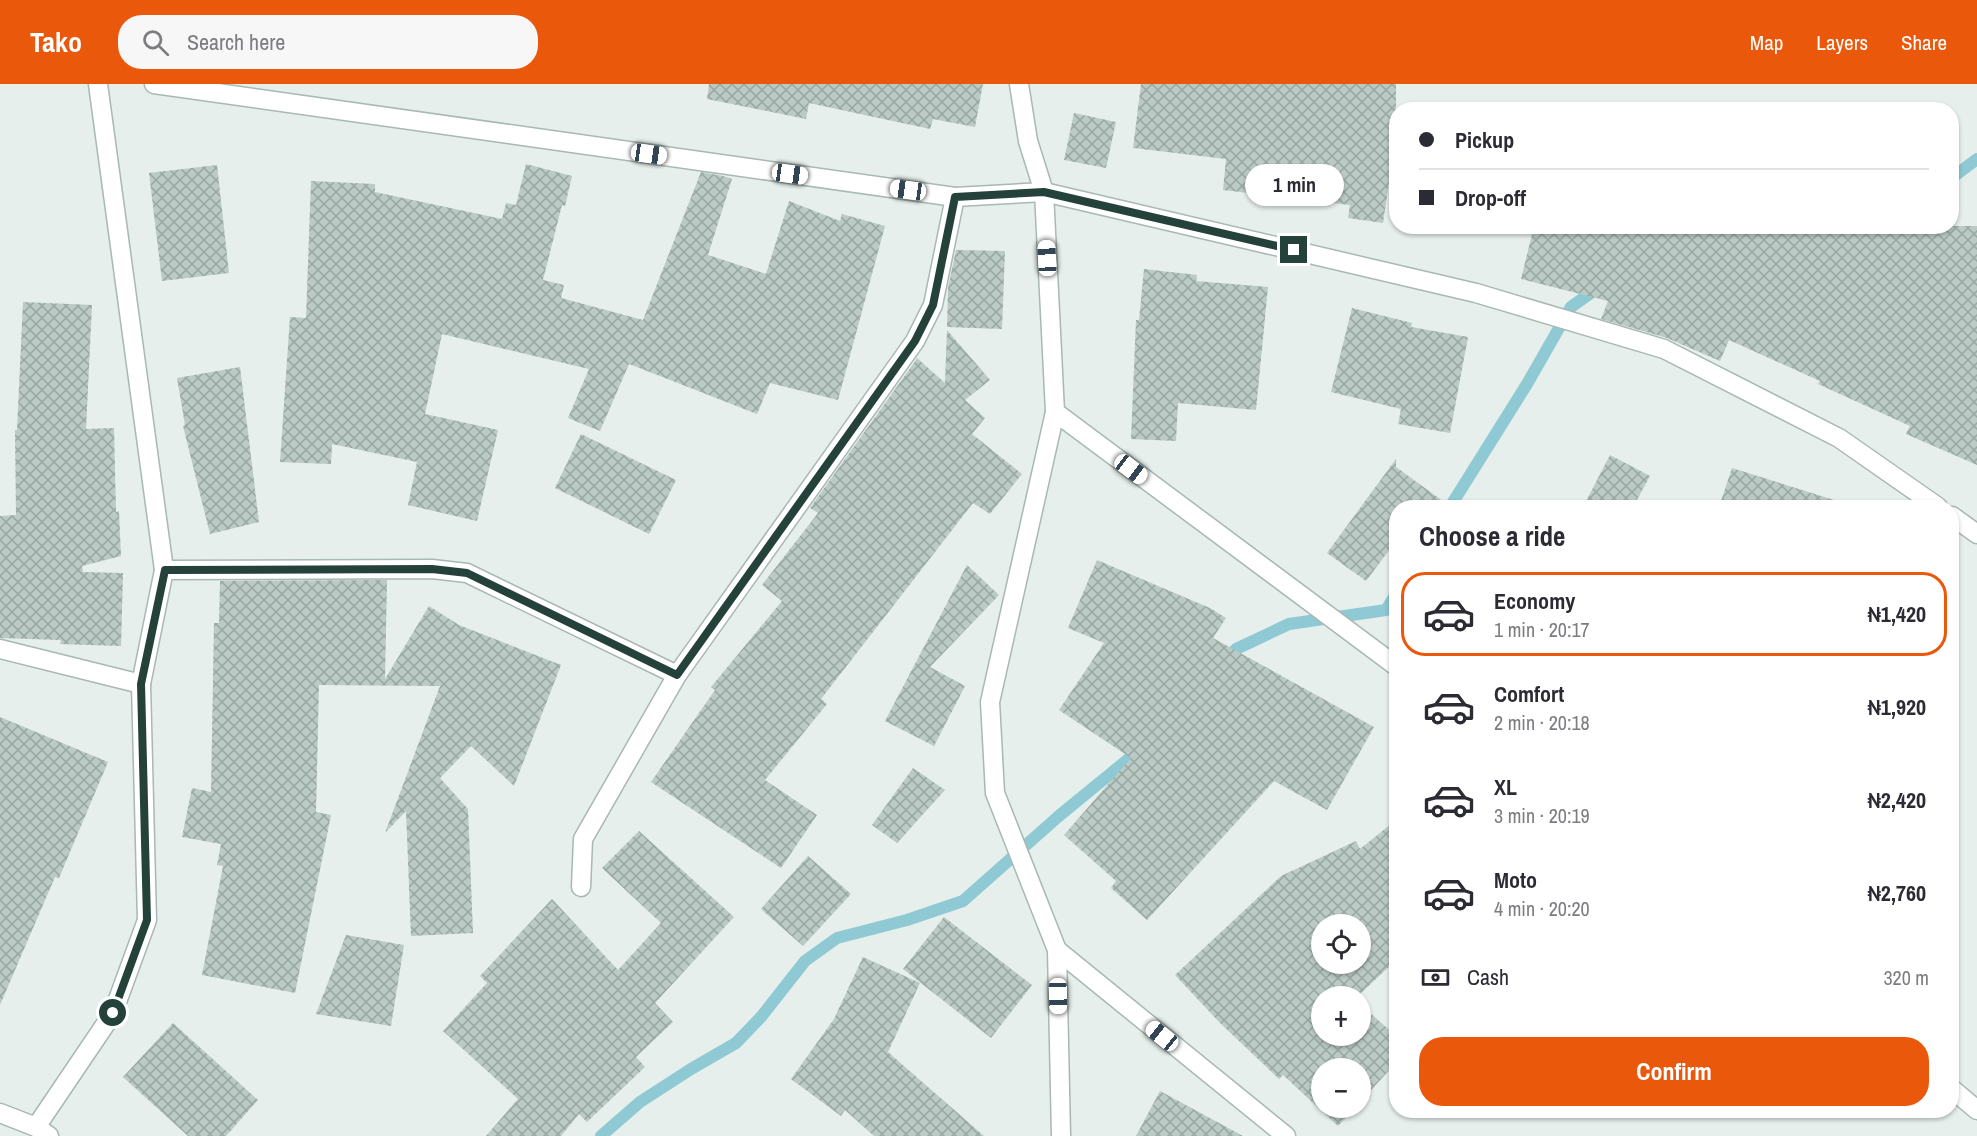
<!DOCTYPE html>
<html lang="en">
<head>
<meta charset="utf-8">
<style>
	:root { --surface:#fff; --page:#f7f7f7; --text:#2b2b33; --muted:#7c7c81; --line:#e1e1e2; --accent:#ea580c }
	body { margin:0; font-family:"Archivo Narrow",sans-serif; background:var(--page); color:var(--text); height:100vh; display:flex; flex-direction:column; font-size:22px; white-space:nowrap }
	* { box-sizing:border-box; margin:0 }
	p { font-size:20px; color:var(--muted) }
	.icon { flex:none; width:33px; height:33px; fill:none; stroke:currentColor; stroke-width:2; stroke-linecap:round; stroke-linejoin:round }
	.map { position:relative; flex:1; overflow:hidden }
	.drawer { position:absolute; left:1389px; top:416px; width:570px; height:618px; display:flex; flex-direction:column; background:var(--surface); border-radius:24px; box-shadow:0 2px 4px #0004 }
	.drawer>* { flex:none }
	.banner { position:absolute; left:1389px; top:18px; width:570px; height:132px; border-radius:24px; box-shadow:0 2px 4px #0004; display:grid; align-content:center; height:132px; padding:0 30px; background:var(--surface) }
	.fabs { position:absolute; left:1311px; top:830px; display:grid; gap:12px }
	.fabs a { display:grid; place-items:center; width:60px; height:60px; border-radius:50%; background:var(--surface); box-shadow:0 2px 4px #0004; font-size:30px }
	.end { position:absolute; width:27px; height:27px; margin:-14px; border:8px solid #24423a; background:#fff; box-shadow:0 0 0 3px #fff }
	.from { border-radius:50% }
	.bubble { position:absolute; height:42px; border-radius:21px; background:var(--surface); box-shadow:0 2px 4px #0004; font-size:20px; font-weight:700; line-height:42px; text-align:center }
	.car { position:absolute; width:18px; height:36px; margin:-18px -9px; border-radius:8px; box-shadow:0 0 4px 2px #0007; background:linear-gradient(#fff 24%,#345 0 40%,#fff 0 76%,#345 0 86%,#fff 0) }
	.banner b { display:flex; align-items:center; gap:21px; height:57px; font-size:22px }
	.banner b+b { border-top:2px solid var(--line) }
	.banner i { width:15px; height:15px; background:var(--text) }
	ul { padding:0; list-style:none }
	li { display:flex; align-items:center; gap:18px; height:84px; margin:0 12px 9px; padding:0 18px; border:3px solid transparent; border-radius:24px }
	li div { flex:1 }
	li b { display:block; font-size:22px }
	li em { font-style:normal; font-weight:700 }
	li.active { border-color:var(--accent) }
	li>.icon { width:54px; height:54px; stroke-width:1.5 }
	h2 { padding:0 30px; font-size:27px; line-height:72px }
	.pay { display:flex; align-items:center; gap:15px; height:66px; padding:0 30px; font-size:22px }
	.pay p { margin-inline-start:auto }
	.button { display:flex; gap:12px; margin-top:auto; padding:12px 30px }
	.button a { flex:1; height:69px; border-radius:24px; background:var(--accent); color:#fff; font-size:24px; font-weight:700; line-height:69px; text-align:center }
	header { display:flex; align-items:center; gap:36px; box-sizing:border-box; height:84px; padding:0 30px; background:var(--accent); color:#fff }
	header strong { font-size:28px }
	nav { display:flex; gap:33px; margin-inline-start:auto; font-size:21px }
	.search { width:420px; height:54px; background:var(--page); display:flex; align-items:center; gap:15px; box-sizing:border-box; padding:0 21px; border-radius:24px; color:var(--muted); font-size:22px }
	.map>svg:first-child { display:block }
</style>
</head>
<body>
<header>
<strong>Tako</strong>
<div class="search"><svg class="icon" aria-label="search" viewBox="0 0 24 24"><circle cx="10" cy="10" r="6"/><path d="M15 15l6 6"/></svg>Search here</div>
<nav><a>Map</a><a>Layers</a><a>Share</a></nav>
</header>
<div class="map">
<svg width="1977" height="1052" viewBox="0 0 1977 1052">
	<defs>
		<pattern id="building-cross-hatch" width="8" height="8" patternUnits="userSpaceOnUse" patternTransform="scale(1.5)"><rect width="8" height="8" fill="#bbcac4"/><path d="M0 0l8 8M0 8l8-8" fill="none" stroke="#98a6a0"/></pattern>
	</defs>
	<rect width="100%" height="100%" fill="#e6efeb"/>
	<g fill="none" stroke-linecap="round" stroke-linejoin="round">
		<g stroke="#8ec9d4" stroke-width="12">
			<path d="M1952,89L1957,90L1977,75"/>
			<path d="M1450,423L1527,300L1571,223L1599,203"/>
			<path d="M1224,578L1236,565L1289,540L1386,526L1396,510"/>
			<path d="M601,1052L640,1018L691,985L736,959L761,933L805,877L837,854L907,836L963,817L1060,731L1142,664"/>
		</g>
	</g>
	<g fill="url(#building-cross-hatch)" fill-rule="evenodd">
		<path d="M709,0H983L975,43L933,35L930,45L809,19L806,35L707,15Z"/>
		<path d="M1141,0H1396V74L1393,72L1383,139L1348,134L1350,121L1223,106L1226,75L1133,64Z"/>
		<path d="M1074,29L1116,38L1106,84L1064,76Z"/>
		<path d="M526,80L572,92L565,122L562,121L543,196L564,201L561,214L643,236L701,88L723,92L732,95L708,171L766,190L789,117L840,137L842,130L885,142L838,316L770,299L757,330L629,280L600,347L568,334L589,285L442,250L425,330L498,346L477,437L408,421L417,378L332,360L331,380L280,378L290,233L306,234L311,97L375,100V108L502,135L506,119L516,121Z"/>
		<path d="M217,81L229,189L162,197L149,89Z"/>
		<path d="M1534,142H1977V381L1906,350L1910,342L1818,300L1820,297L1729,256L1720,277L1667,254L1601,235L1608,217L1521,195Z"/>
		<path d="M956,166L1005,167L1002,245L947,243L948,204Z"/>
		<path d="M1144,185L1197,191L1196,197L1268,203L1256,326L1178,319L1176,357L1131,355L1136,236H1139Z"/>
		<path d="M23,218L92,221L86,345L114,344L116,428L119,427L121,472L82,482L83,488L123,489L121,562L60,560L61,556L0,554V432L16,431L15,346H17Z"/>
		<path d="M1352,224L1412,239L1411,243L1468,253L1450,349L1398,340L1401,325L1331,308Z"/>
		<path d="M947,246L990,296L965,316L985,334L972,350L1022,390L990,430L973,419L821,615L827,620L765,696L817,731L781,784L651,698L715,606L711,603L782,517L762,501L818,429L810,424L916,276L917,274L945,299Z"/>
		<path d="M240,283L259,438L210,450L183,342L185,341L177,294Z"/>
		<path d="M581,350L676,396L649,450L555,404Z"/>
		<path d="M1610,371L1650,392L1633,423H1583Z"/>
		<path d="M1396,375V383L1451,423H1396V457L1366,497L1327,469Z"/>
		<path d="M1732,384L1834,416L1833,423H1719Z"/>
		<path d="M1097,476L1210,524L1226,534L1213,554L1374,643L1327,726L1274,697L1147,836L1111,804L1116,797L1064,751L1131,674L1059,626L1104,559L1068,544Z"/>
		<path d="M967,481L999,511L930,583L965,602L934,662L885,637Z"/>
		<path d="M387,496L385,595L429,522L459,541L561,581L514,702L471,662L440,694L468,725L473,849L411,852L406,727L385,749L440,602L319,601L316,728L331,731L295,909L202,891L223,782L217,781L221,760L182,753L192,704L211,708L214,539H219L220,497Z"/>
		<path d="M0,633L108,678L59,794L55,793L0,921Z"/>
		<path d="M913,684L945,706L897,759L872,741Z"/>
		<path d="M1396,736V876L1358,912H1322V951H1360V920L1396,952V979L1360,1018V984H1322V1023H1356L1338,1042L1283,991L1279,995L1220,939L1175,891L1281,792L1356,757L1360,765ZM1322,840H1360V879H1322Z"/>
		<path d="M639,747L734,833L655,919L673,938L636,973L645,983L587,1038L579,1030L561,1052H486L518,1015L443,947L487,899L480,892L552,815L618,886L661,839L602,784Z"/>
		<path d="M808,772L851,810L803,862L761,825Z"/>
		<path d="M944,833L1032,901L991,954L903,885Z"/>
		<path d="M346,851L404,861L391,942L316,930Z"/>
		<path d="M863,873L920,899L888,968L984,1052H874L845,1026L841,1032L791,995L834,935Z"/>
		<path d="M173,939L258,1016L226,1052H188L123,993Z"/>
		<path d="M1160,1007L1243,1052H1136Z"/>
	</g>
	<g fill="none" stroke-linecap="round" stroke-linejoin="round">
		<defs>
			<g id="minor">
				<path d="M154,0L955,113L1044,108L1476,209L1664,265L1839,354L1938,423"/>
				<path d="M1019,0L1028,57L1044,108L1055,328L990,618L995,709L1057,866L1061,1052"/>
				<path d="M1055,328L1396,582"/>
				<path d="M1952,432L1977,450"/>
				<path d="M164,486L432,485L467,489L677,591"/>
				<path d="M0,565L141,600"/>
				<path d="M581,803L583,755L677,591L915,257L933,221L955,113"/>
				<path d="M1057,866L1286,1052"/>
				<path d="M1952,1005L1977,1026"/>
				<path d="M0,1029L36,1043L49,1052"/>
				<path d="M36,1043L113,929L147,836L141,600L164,486L98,0"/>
			</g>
		</defs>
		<use href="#minor" stroke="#a8b8b2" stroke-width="21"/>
		<use href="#minor" stroke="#fff" stroke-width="18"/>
	</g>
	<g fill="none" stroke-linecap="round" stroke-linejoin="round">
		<path stroke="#24423a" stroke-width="8" d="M113,929L147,836L141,600L165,486L432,485L467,489L677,591L915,257L933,221L955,113L1044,108L1294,166"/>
	</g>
</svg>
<div class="fabs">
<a><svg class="icon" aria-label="locate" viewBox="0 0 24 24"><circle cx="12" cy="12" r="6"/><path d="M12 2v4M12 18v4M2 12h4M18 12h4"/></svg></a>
<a>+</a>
<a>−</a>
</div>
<i class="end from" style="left:113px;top:929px"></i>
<i class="end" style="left:1294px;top:166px"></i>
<div class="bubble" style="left:1245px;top:80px;width:99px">1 min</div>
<i class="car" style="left:649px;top:70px;rotate:98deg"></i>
<i class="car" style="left:790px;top:90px;rotate:98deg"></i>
<i class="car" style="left:908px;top:106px;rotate:278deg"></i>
<i class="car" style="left:1047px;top:174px;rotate:357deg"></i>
<i class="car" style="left:1131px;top:385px;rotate:127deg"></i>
<i class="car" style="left:1058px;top:912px;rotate:179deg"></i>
<i class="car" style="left:1162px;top:952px;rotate:309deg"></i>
<div class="banner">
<b><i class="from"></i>Pickup</b>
<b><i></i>Drop-off</b>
</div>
<section class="drawer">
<h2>Choose a ride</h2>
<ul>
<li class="active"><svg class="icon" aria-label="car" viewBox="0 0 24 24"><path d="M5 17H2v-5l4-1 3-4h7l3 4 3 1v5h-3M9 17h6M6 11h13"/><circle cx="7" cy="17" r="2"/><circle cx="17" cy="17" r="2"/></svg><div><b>Economy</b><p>1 min · 20:17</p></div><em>₦1,420</em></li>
<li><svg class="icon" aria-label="car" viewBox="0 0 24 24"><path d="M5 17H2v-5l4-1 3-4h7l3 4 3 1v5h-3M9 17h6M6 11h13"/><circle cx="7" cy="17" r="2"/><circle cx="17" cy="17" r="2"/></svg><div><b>Comfort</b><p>2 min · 20:18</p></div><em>₦1,920</em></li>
<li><svg class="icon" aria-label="car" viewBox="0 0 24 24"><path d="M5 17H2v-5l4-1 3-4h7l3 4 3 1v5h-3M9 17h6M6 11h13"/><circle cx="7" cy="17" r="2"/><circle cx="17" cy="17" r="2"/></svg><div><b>XL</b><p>3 min · 20:19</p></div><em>₦2,420</em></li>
<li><svg class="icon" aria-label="car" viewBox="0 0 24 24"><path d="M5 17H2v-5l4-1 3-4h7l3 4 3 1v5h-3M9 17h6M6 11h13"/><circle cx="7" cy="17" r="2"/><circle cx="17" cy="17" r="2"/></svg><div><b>Moto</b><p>4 min · 20:20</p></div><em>₦2,760</em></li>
</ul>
<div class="pay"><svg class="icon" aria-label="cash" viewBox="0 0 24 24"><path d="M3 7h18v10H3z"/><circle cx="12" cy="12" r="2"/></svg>Cash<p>320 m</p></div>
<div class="button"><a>Confirm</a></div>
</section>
</div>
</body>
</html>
